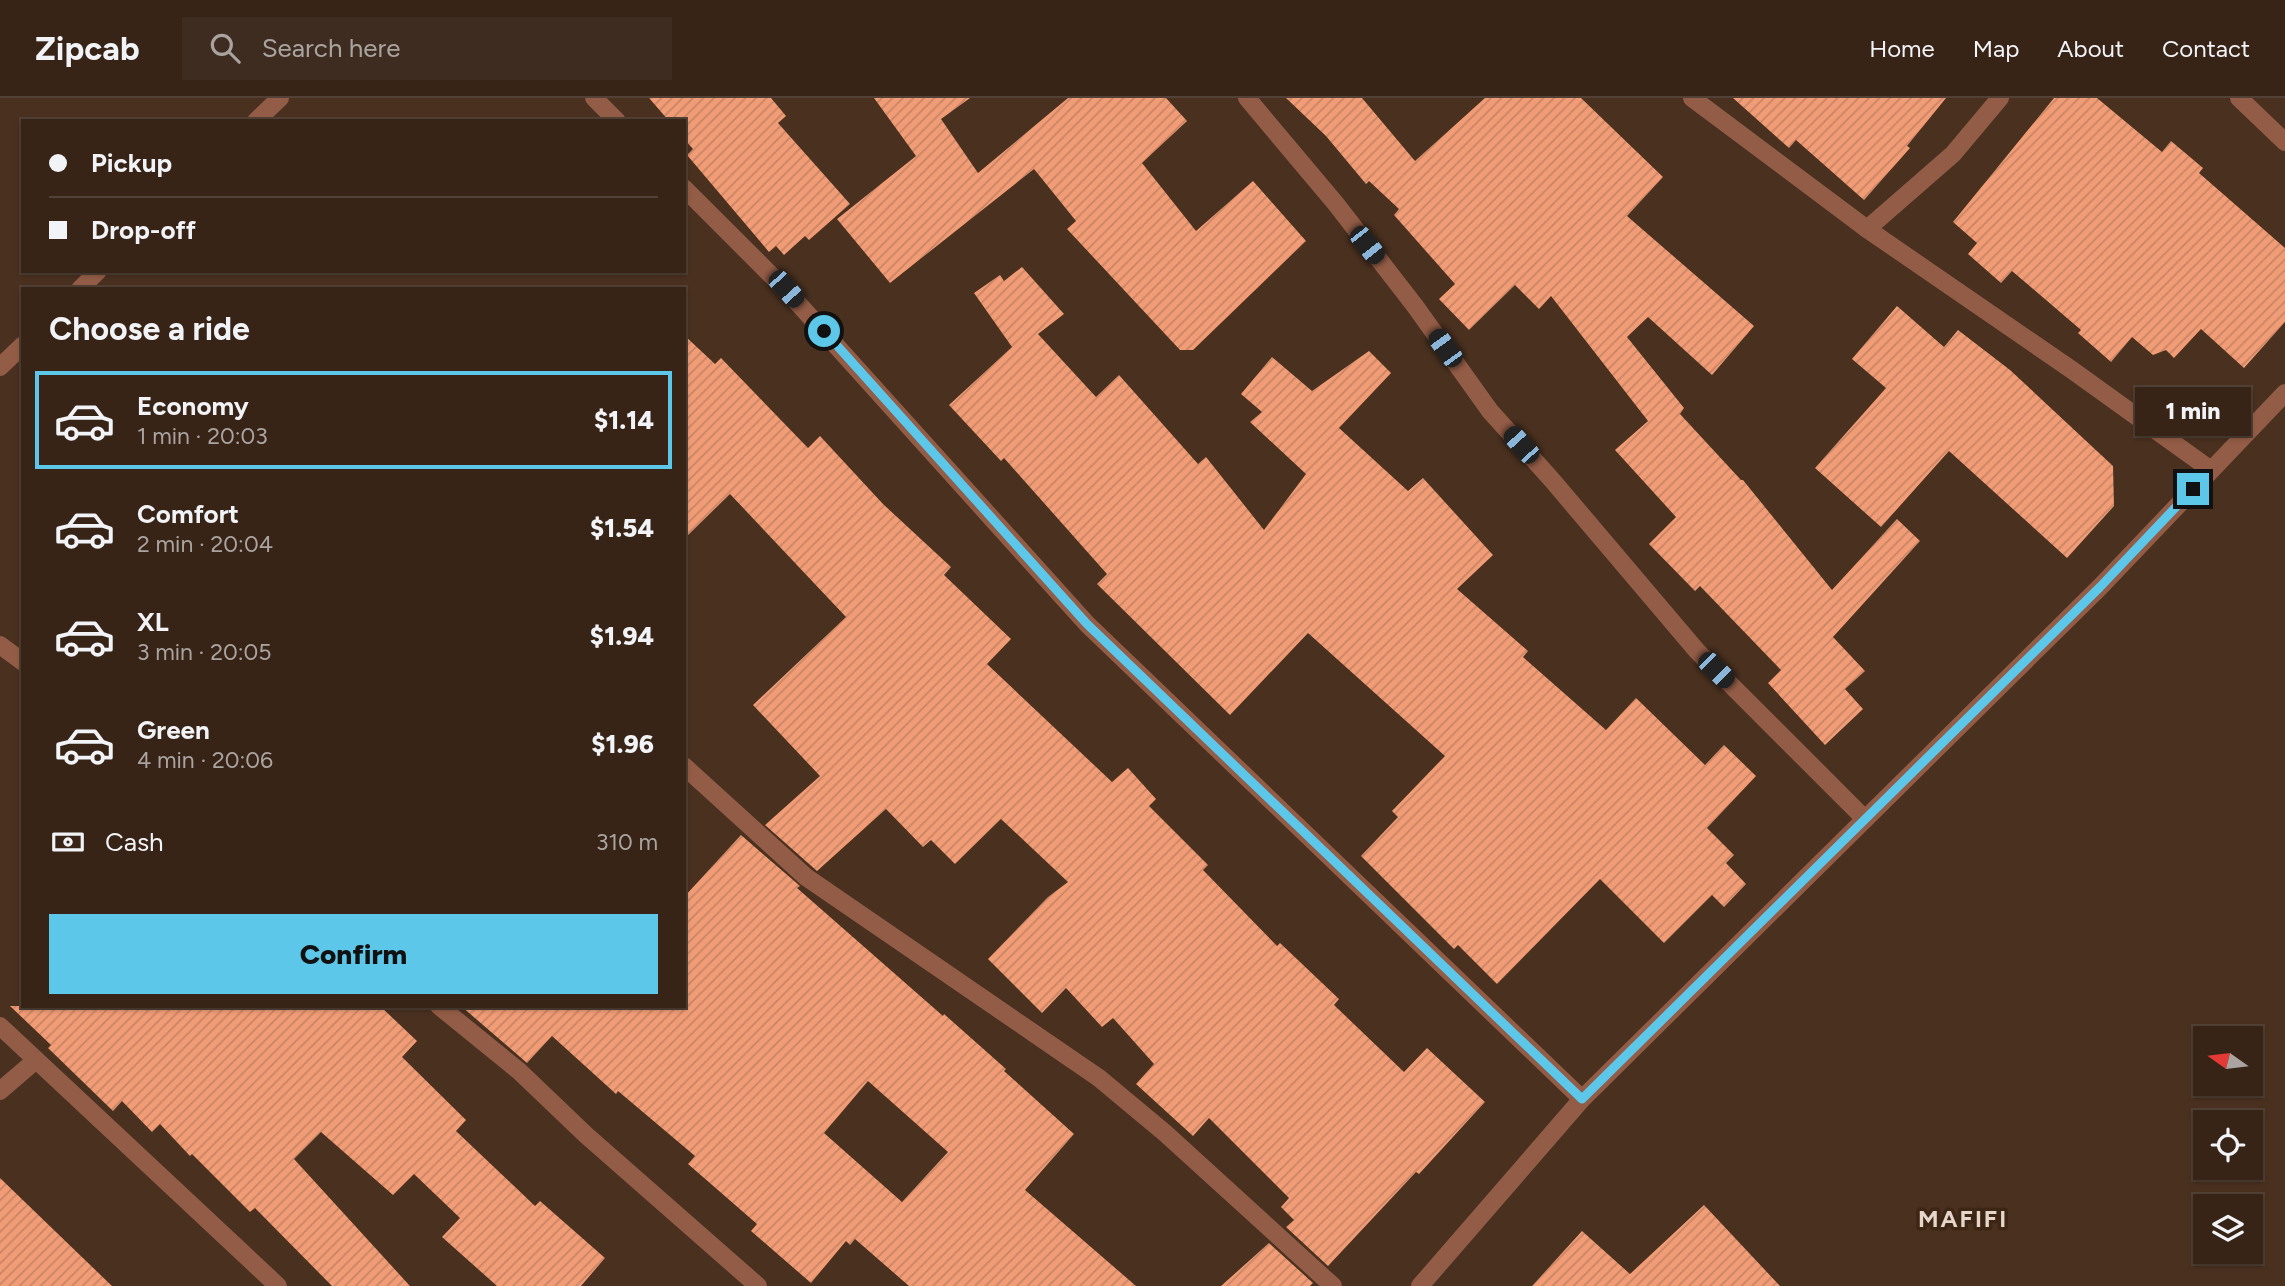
<!DOCTYPE html>
<html lang="en">
<head>
<meta charset="utf-8">
<style>
	:root { --surface:#372417; --page:#3e2c20; --text:#f1f3f6; --muted:#aaa4a1; --line:#514136; --accent:#5cc7e8 }
	body { margin:0; font-family:Figtree,sans-serif; background:var(--page); color:var(--text); height:100vh; display:flex; flex-direction:column; font-size:26px; white-space:nowrap }
	* { box-sizing:border-box; margin:0 }
	p { font-size:23px; color:var(--muted) }
	.icon { flex:none; width:38px; height:38px; fill:none; stroke:currentColor; stroke-width:2; stroke-linecap:round; stroke-linejoin:round }
	.map { position:relative; flex:1; overflow:hidden }
	.sheet { position:absolute; left:21px; top:189px; width:665px; height:721px; display:flex; flex-direction:column; background:var(--surface); border-radius:0px; box-shadow:0 2px 5px #0004,0 0 0 2px var(--line) }
	.sheet>* { flex:none }
	.hud { position:absolute; left:21px; top:21px; width:665px; height:154px; border-radius:0px; box-shadow:0 2px 5px #0004,0 0 0 2px var(--line); display:grid; align-content:center; height:154px; padding:0 28px; background:var(--surface) }
	.needle { width:46px; rotate:284deg }
	.buttons { position:absolute; left:2193px; top:928px; display:grid; gap:14px }
	.buttons a { display:grid; place-items:center; width:70px; height:70px; border-radius:0px; background:var(--surface); box-shadow:0 2px 5px #0004,0 0 0 2px var(--line); font-size:35px }
	.end { position:absolute; width:32px; height:32px; margin:-16px; border:9px solid #5cc7e8; background:#111; box-shadow:0 0 0 4px #111 }
	.from { border-radius:50% }
	.bubble { position:absolute; height:49px; border-radius:0px; background:var(--surface); box-shadow:0 2px 5px #0004,0 0 0 2px var(--line); font-size:23px; font-weight:800; line-height:49px; text-align:center }
	.car { position:absolute; width:21px; height:42px; margin:-21px -10px; border-radius:9px; box-shadow:0 0 5px 2px #0007; background:linear-gradient(#222 24%,#8ab4d8 0 40%,#222 0 76%,#8ab4d8 0 86%,#222 0) }
	.hud b { display:flex; align-items:center; gap:24px; height:66px; font-size:26px }
	.hud b+b { border-top:2px solid var(--line) }
	.hud i { width:18px; height:18px; background:var(--text) }
	ul { padding:0; list-style:none }
	li { display:flex; align-items:center; gap:21px; height:98px; margin:0 14px 10px; padding:0 14px; border:4px solid transparent; border-radius:0px }
	li div { flex:1 }
	li b { display:block; font-size:26px }
	li em { font-style:normal; font-weight:800 }
	li.on { border-color:var(--accent) }
	li>.icon { width:63px; height:63px; stroke-width:1.5 }
	h2 { padding:0 28px; font-size:32px; line-height:84px }
	.pay { display:flex; align-items:center; gap:18px; height:77px; padding:0 28px; font-size:26px }
	.pay p { margin-inline-start:auto }
	.cta { display:flex; gap:14px; margin-top:auto; padding:14px 28px }
	.cta a { flex:1; height:80px; border-radius:0px; background:var(--accent); color:#111; font-size:28px; font-weight:800; line-height:80px; text-align:center }
	header { display:flex; align-items:center; gap:42px; box-sizing:border-box; height:98px; padding:0 35px; background:var(--surface); border-bottom:2px solid var(--line) }
	header strong { font-size:33px }
	nav { display:flex; gap:38px; margin-inline-start:auto; font-size:24px }
	.search { width:490px; height:63px; background:var(--page); display:flex; align-items:center; gap:18px; box-sizing:border-box; padding:0 24px; border-radius:0px; color:var(--muted); font-size:26px }
	.map>svg:first-child { display:block }
</style>
</head>
<body>
<header>
<strong>Zipcab</strong>
<div class="search"><svg class="icon" aria-label="search" viewBox="0 0 24 24"><circle cx="10" cy="10" r="6"/><path d="M15 15l6 6"/></svg>Search here</div>
<nav><a>Home</a><a>Map</a><a>About</a><a>Contact</a></nav>
</header>
<div class="map">
<svg width="2285" height="1188" viewBox="0 0 2285 1188">
	<defs>
		<pattern id="building-hatch" width="6" height="6" patternUnits="userSpaceOnUse" patternTransform="scale(1.75)"><rect width="6" height="6" fill="#f19c75"/><path d="M-1 1l2-2M0 6l6-6M5 7l2-2" fill="none" stroke="#c68567"/></pattern>
	</defs>
	<rect width="100%" height="100%" fill="#49301f"/>
	<g fill="url(#building-hatch)" fill-rule="evenodd">
		<path d="M649,0H771L786,18L778,25L850,106L809,142L805,138L784,157L776,148L769,154L687,57L693,51L684,41V23H669Z"/>
		<path d="M874,0H970L941,21L978,75L1068,0H1166L1187,23L1142,65L1196,133L1253,83L1306,143L1193,252H1180L1067,131L1076,123L1034,71L890,185L837,121L916,58Z"/>
		<path d="M1286,0H1362L1415,63L1485,0H1581L1663,79L1627,118L1754,228L1712,277L1648,219L1627,239L1684,310L1680,316L1741,382H1743L1832,492L1897,421L1920,443L1833,539L1865,573L1845,591L1863,611L1825,647L1768,585L1781,572L1700,488L1695,493L1649,446L1676,419L1615,352L1648,323L1551,198L1539,211L1515,187L1469,232L1439,201L1455,186L1394,117L1399,111L1369,83L1366,86L1326,38Z"/>
		<path d="M1733,0H1946L1907,48L1910,50L1864,102L1796,42L1789,50Z"/>
		<path d="M2054,0H2097L2162,54L2171,43L2203,70L2199,75L2285,150V224L2244,270L2201,231L2174,260L2166,252L2153,257L2132,239L2111,264L2078,235L2081,232L2012,173L2001,185L1968,156L1977,145L1953,124Z"/>
		<path d="M1022,169L1064,216L1038,236L1096,299L1119,277L1198,366L1206,359L1264,432L1306,376L1250,324L1262,314L1241,296L1272,259L1312,293L1369,253L1391,275L1339,330L1408,393L1423,380L1493,457L1457,491L1528,553L1523,559L1606,632L1636,600L1705,667L1724,647L1756,678L1707,730L1734,757L1726,765L1746,786L1724,809L1712,797L1664,845L1600,781L1497,886L1458,847L1454,851L1361,758L1398,719L1392,713L1445,658L1308,535L1230,617L1097,486L1107,476L1004,360L1001,363L949,307L1012,249L974,195L1000,177L1004,183Z"/>
		<path d="M1897,208L1944,249L1958,232L2010,272L2113,368L2114,408L2067,460L1949,353L1881,429L1815,370L1886,290L1852,261Z"/>
		<path d="M684,237L715,266L721,260L808,350L820,338L883,406L951,469L944,477L1011,541L987,566L1112,684L1128,670L1156,701L1149,708L1208,767L1203,772L1277,848L1280,845L1339,901L1334,907L1404,974L1427,950L1485,1004L1419,1076L1416,1074L1328,1168L1286,1129L1294,1122L1281,1109L1289,1100L1209,1020L1193,1038L1136,986L1154,966L1113,920L1102,929L1066,890L1042,915L988,861L1048,799L1068,784L1001,721L955,766L931,742L923,749L886,711L817,773L765,727L820,678L753,607L846,519L730,396L684,441Z"/>
		<path d="M741,737L800,788L797,790L943,918L944,916L1006,971L1004,973L1074,1036L1025,1092L1136,1188H909L855,1141L850,1147L846,1143L811,1185L751,1133L757,1126L688,1066L695,1058L618,993L616,996L552,938L527,965L461,908H684V799ZM868,983L948,1054L902,1104L824,1035Z"/>
		<path d="M10,908H380L417,943L402,959L466,1022L456,1033L535,1108L540,1103L605,1160L581,1188H497L442,1139L460,1120L414,1076L393,1097L321,1034L294,1061L410,1188H332L255,1110L250,1114L192,1056L190,1058L160,1026L152,1034L122,1003L113,1013L48,950L51,947Z"/>
		<path d="M0,1080L112,1188H0Z"/>
		<path d="M1704,1107L1780,1188H1532L1582,1133L1630,1176Z"/>
		<path d="M1269,1145L1313,1185L1310,1188H1221Z"/>
	</g>
	<g fill="none" stroke-linecap="round" stroke-linejoin="round">
		<g stroke="#925c46" stroke-width="18">
			<path d="M594,0L617,23"/>
			<path d="M1247,0L1336,106L1415,208L1490,313L1552,382L1697,553L1865,721"/>
			<path d="M1692,0L1867,131L2072,272L2211,372"/>
			<path d="M2239,0L2285,44"/>
			<path d="M256,23L280,0"/>
			<path d="M684,90L786,192L1087,526L1582,1001"/>
			<path d="M1867,131L1953,56L2000,0"/>
			<path d="M80,191L98,173"/>
			<path d="M0,269L23,247"/>
			<path d="M0,547L23,564"/>
			<path d="M684,668L806,779L1099,980L1165,1035L1333,1188"/>
			<path d="M439,908L519,973L586,1037L758,1188"/>
			<path d="M0,993L36,962"/>
			<path d="M1420,1188L1582,1001L2100,489L2285,295"/>
		</g>
		<path stroke="#925c46" stroke-width="18" d="M0,928L278,1188"/>
	</g>
	<g fill="none" stroke-linecap="round" stroke-linejoin="round">
		<path stroke="#5cc7e8" stroke-width="9" d="M824,233L1087,526L1582,1001L2100,489L2193,391"/>
	</g>
	<g text-anchor="middle" stroke-width="7" stroke-linejoin="round" paint-order="stroke">
		<g font-size="24" font-weight="bold" letter-spacing="2" fill="#e5d5cb" stroke="#3e2615">
			<text x="1963" y="1129">MAFIFI</text>
		</g>
	</g>
</svg>
<div class="buttons">
<a><svg class="needle" viewBox="-14 -14 28 28"><path d="M0-13l5 13h-10z" fill="#e53935"/><path d="M0 13l5-13h-10z" fill="#aaa4a1"/></svg></a>
<a><svg class="icon" aria-label="locate" viewBox="0 0 24 24"><circle cx="12" cy="12" r="6"/><path d="M12 2v4M12 18v4M2 12h4M18 12h4"/></svg></a>
<a><svg class="icon" aria-label="layers" viewBox="0 0 24 24"><path d="M12 4l9 5-9 5-9-5zM3 14l9 5 9-5"/></svg></a>
</div>
<i class="end from" style="left:824px;top:233px"></i>
<i class="end" style="left:2193px;top:391px"></i>
<div class="bubble" style="left:2135px;top:289px;width:116px">1 min</div>
<i class="car" style="left:1367px;top:147px;rotate:142deg"></i>
<i class="car" style="left:786px;top:191px;rotate:138deg"></i>
<i class="car" style="left:1445px;top:250px;rotate:324deg"></i>
<i class="car" style="left:1521px;top:347px;rotate:318deg"></i>
<i class="car" style="left:1716px;top:572px;rotate:135deg"></i>
<div class="hud">
<b><i class="from"></i>Pickup</b>
<b><i></i>Drop-off</b>
</div>
<section class="sheet">
<h2>Choose a ride</h2>
<ul>
<li class="on"><svg class="icon" aria-label="car" viewBox="0 0 24 24"><path d="M5 17H2v-5l4-1 3-4h7l3 4 3 1v5h-3M9 17h6M6 11h13"/><circle cx="7" cy="17" r="2"/><circle cx="17" cy="17" r="2"/></svg><div><b>Economy</b><p>1 min · 20:03</p></div><em>$1.14</em></li>
<li><svg class="icon" aria-label="car" viewBox="0 0 24 24"><path d="M5 17H2v-5l4-1 3-4h7l3 4 3 1v5h-3M9 17h6M6 11h13"/><circle cx="7" cy="17" r="2"/><circle cx="17" cy="17" r="2"/></svg><div><b>Comfort</b><p>2 min · 20:04</p></div><em>$1.54</em></li>
<li><svg class="icon" aria-label="car" viewBox="0 0 24 24"><path d="M5 17H2v-5l4-1 3-4h7l3 4 3 1v5h-3M9 17h6M6 11h13"/><circle cx="7" cy="17" r="2"/><circle cx="17" cy="17" r="2"/></svg><div><b>XL</b><p>3 min · 20:05</p></div><em>$1.94</em></li>
<li><svg class="icon" aria-label="car" viewBox="0 0 24 24"><path d="M5 17H2v-5l4-1 3-4h7l3 4 3 1v5h-3M9 17h6M6 11h13"/><circle cx="7" cy="17" r="2"/><circle cx="17" cy="17" r="2"/></svg><div><b>Green</b><p>4 min · 20:06</p></div><em>$1.96</em></li>
</ul>
<div class="pay"><svg class="icon" aria-label="cash" viewBox="0 0 24 24"><path d="M3 7h18v10H3z"/><circle cx="12" cy="12" r="2"/></svg>Cash<p>310 m</p></div>
<div class="cta"><a>Confirm</a></div>
</section>
</div>
</body>
</html>
